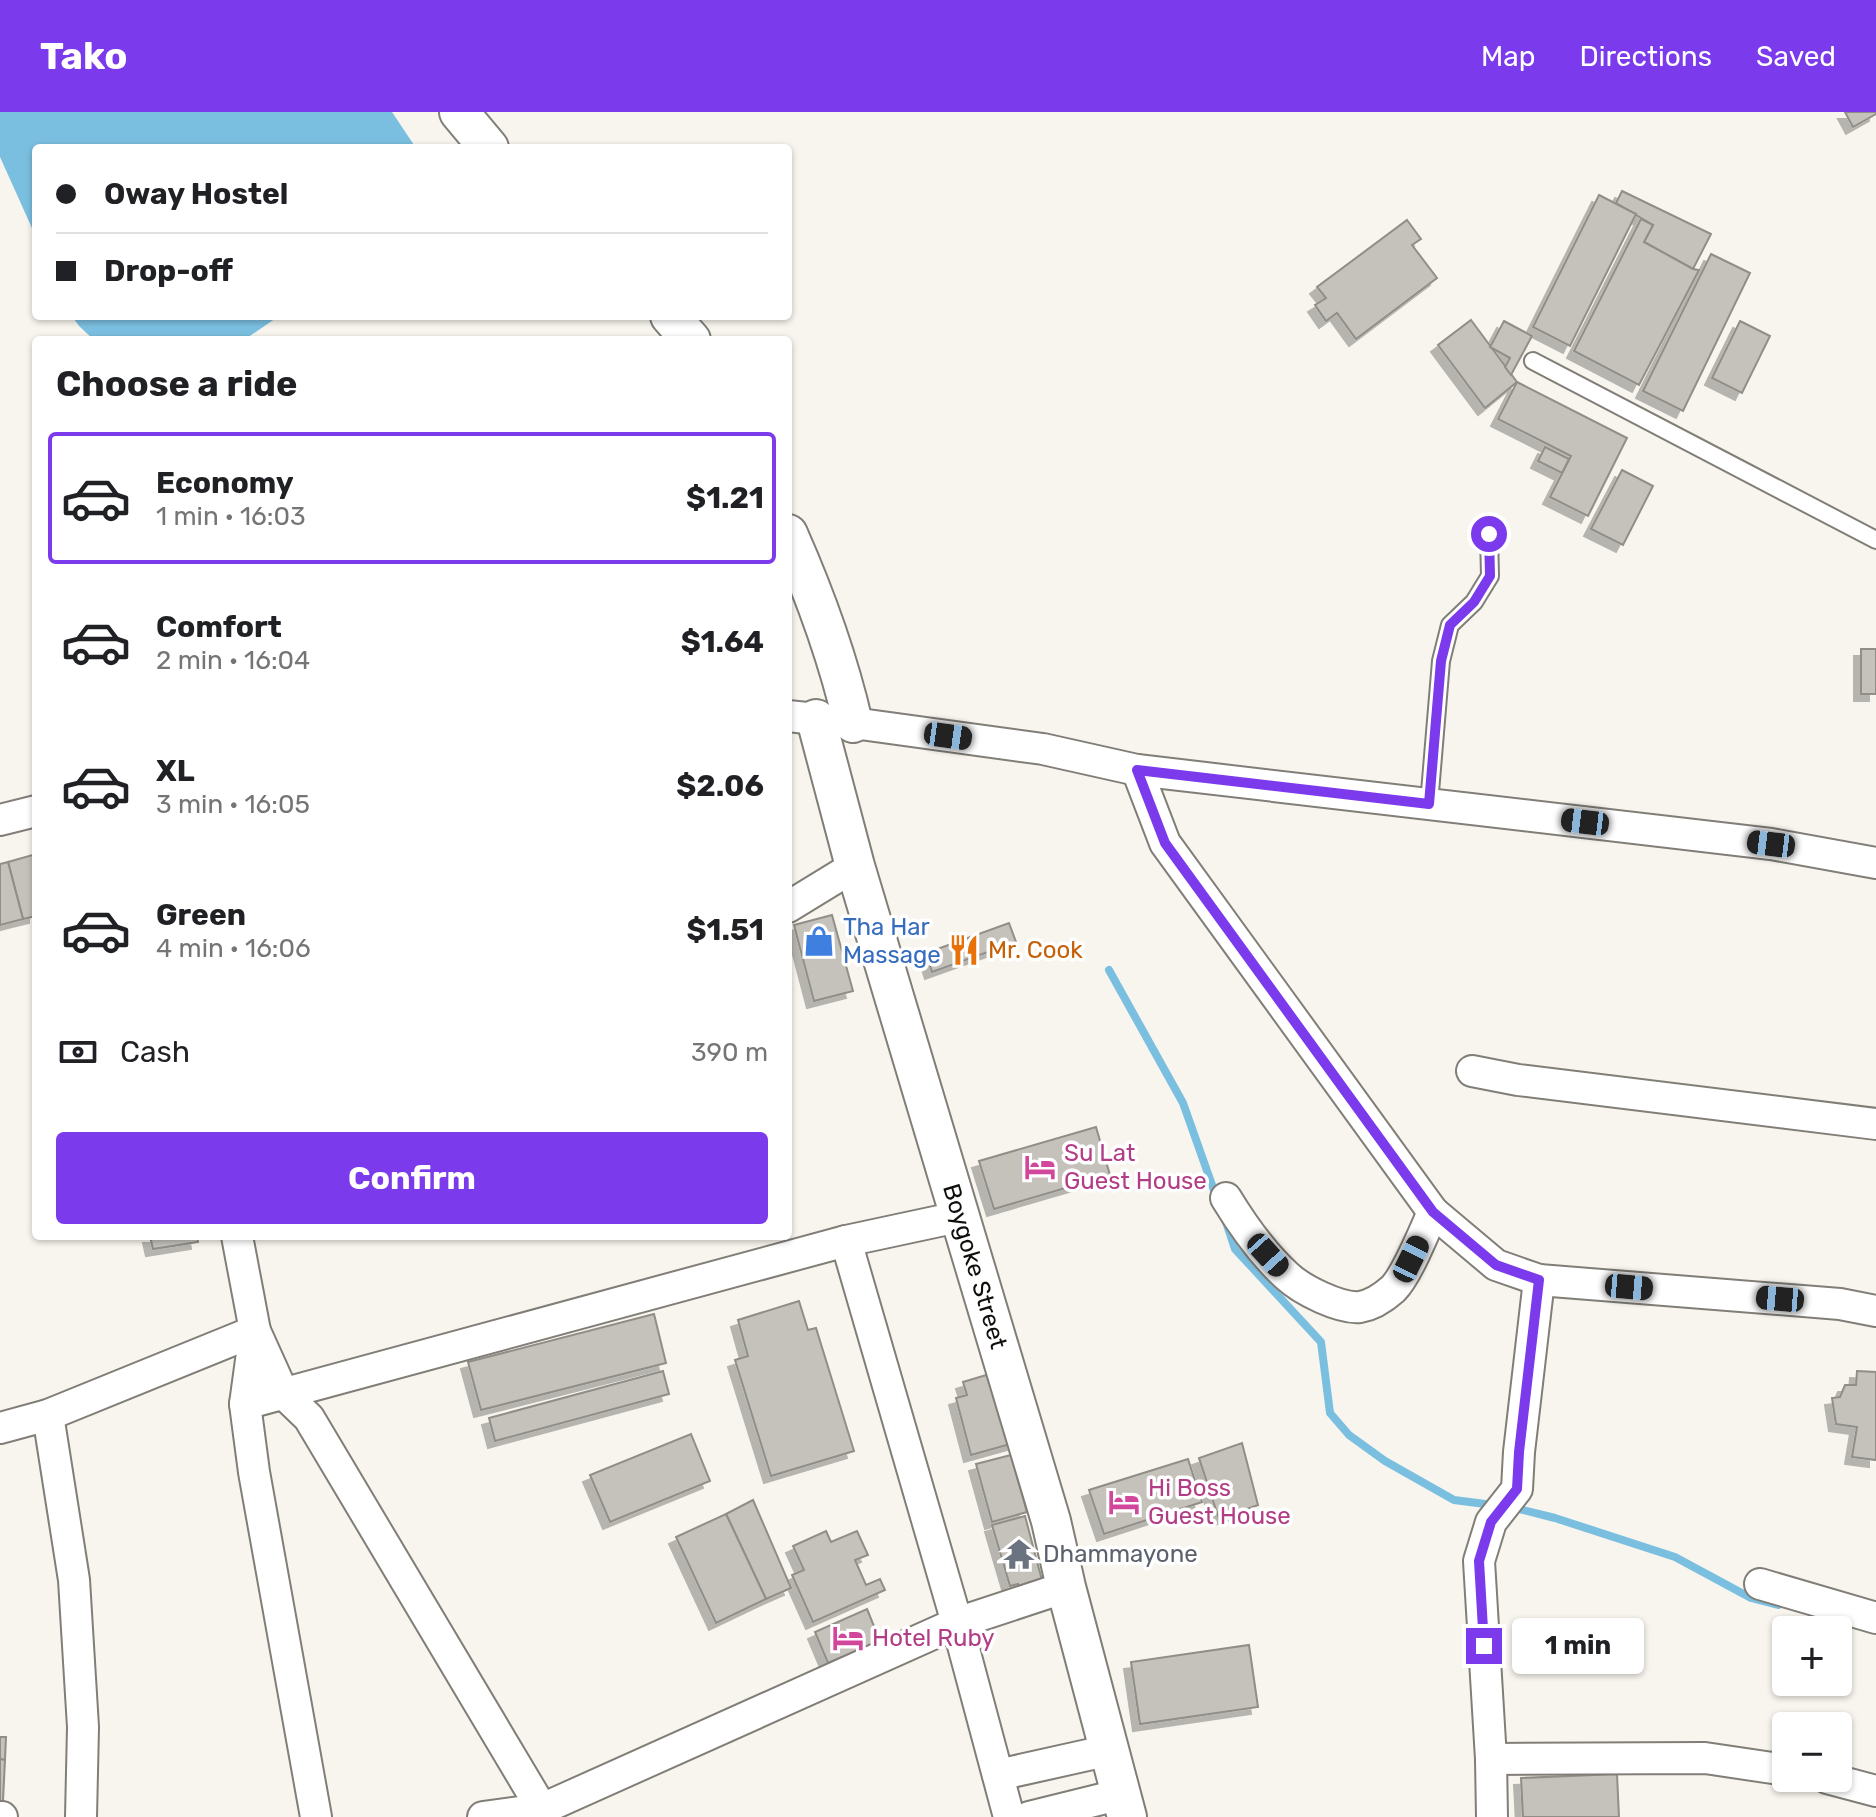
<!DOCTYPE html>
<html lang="en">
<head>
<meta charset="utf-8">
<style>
	:root { --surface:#fff; --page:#f2f2f2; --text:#202124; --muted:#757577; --line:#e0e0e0; --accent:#7c3aed }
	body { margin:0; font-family:Rubik,sans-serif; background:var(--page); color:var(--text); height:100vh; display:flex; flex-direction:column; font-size:30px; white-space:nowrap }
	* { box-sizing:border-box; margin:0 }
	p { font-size:26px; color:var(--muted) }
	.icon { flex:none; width:44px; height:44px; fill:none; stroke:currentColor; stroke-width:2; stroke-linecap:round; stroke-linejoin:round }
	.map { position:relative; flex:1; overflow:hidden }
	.sheet { position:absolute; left:32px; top:224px; width:760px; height:904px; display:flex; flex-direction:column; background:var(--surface); border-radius:8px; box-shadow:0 2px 6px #0004 }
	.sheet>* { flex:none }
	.banner { position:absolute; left:32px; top:32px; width:760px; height:176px; border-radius:8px; box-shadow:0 2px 6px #0004; display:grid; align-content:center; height:176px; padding:0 24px; background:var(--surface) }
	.controls { position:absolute; left:1772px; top:1504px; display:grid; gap:16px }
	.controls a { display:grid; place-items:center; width:80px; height:80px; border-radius:8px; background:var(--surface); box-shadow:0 2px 6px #0004; font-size:40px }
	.end { position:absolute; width:36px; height:36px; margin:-18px; border:10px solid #7c3aed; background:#fff; box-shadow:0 0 0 4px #fff }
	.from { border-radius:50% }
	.bubble { position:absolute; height:56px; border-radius:8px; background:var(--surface); box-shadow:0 2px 6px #0004; font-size:26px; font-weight:700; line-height:56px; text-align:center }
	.car { position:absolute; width:24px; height:48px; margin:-24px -12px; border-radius:10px; box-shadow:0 0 6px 2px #0007; background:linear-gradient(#222 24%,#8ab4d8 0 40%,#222 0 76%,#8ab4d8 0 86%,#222 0) }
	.banner b { display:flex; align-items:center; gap:28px; height:76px; font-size:30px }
	.banner b+b { border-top:2px solid var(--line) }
	.banner i { width:20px; height:20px; background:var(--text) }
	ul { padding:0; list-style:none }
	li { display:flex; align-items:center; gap:24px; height:132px; margin:0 16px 12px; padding:0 8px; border:4px solid transparent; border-radius:8px }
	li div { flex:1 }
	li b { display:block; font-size:30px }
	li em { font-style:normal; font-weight:700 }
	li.active { border-color:var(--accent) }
	li>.icon { width:72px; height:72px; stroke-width:1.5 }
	h2 { padding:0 24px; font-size:36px; line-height:96px }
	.pay { display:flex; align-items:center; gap:20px; height:88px; padding:0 24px; font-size:30px }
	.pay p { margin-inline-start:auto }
	.cta { display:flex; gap:16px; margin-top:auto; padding:16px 24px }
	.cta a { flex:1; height:92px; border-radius:8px; background:var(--accent); color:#fff; font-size:32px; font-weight:700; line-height:92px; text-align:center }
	header { display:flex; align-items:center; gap:48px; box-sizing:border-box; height:112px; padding:0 40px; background:var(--accent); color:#fff }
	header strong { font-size:38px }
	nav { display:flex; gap:44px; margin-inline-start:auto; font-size:28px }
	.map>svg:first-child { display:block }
</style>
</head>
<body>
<header>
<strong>Tako</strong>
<nav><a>Map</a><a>Directions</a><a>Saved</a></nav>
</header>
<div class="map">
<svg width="1876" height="1705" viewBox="0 0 1876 1705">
	<defs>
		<filter id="shadow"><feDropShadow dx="-7" dy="7" stdDeviation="0" flood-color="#0004"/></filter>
	</defs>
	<rect width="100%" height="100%" fill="#f8f5ee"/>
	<g fill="#7bbfe0">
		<path d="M0,0H392L416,36H36V125L0,45Z"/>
		<path d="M72,204H279L244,228H94L79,214Z"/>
	</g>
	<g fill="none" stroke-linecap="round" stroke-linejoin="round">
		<g stroke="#7bbfe0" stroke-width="8">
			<path d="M1109,858L1183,991L1217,1087"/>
			<path d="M1225,1107L1235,1137L1321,1230L1330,1301L1349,1323L1385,1349L1454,1388L1493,1393"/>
			<path d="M1511,1395L1555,1406L1675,1445L1751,1486L1778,1493"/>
		</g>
	</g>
	<g fill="#c4c2bb" stroke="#918e88" stroke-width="2" filter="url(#shadow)">
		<path d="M1845,0H1876V2L1853,15Z"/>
		<path d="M1622,79L1711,122L1693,157L1644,130L1653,113L1616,91Z"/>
		<path d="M1599,83L1636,102L1570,234L1533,215Z"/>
		<path d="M1641,107L1653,113L1644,130L1693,157L1699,158L1639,273L1574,239Z"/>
		<path d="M1407,108L1421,127L1412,133L1437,166L1356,227L1337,201L1326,209L1315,193L1326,186L1317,175Z"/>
		<path d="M1711,142L1750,161L1683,299L1643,279Z"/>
		<path d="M1471,208L1517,270L1485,296L1438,233Z"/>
		<path d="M1504,209L1532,224L1511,263L1505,255L1510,246L1490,235Z"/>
		<path d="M1740,209L1770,224L1742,281L1712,266Z"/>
		<path d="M1517,270L1627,326L1588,404L1550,385L1571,344L1498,307Z"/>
		<path d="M1545,335L1569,347L1562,361L1538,349Z"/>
		<path d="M1622,358L1653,374L1623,433L1591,417Z"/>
		<rect x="1861" y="537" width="15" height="45"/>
		<path d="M36,742V804L23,807L8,750Z"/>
		<path d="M8,750L23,807L0,813V752Z"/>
		<path d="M832,803L853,879L814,889L794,813Z"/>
		<path d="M1009,811L1016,830L932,860L926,841Z"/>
		<path d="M1096,1015L1110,1063L994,1097L979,1049Z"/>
		<path d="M150,1124H197L198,1130L153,1137Z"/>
		<path d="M799,1189L808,1218L816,1216L854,1339L771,1364L735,1248L748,1244L738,1208Z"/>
		<path d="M654,1202L666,1251L481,1298L468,1250Z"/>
		<path d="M663,1259L669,1282L495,1329L489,1306Z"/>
		<path d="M1857,1259L1876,1260V1348L1852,1345L1857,1315L1836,1312L1832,1286L1840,1285L1845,1273H1856Z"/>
		<path d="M993,1261L1014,1331L971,1343L956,1286L967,1283L963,1270Z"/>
		<path d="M691,1322L710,1369L610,1410L590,1363Z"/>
		<path d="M1242,1331L1258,1393L1219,1407L1199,1346Z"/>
		<path d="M1011,1343L1027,1400L992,1410L976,1352Z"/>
		<path d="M1188,1347L1202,1390L1104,1422L1089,1378Z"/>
		<path d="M753,1388L791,1476L766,1487L726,1402Z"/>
		<path d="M726,1402L766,1487L716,1511L676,1425Z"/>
		<path d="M1025,1404L1043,1472L1020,1479L1018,1472L1010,1474L992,1413Z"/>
		<path d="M826,1419L831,1430L857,1419L868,1443L855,1448L866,1473L880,1467L885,1478L813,1510L792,1463L804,1458L793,1434Z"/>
		<path d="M867,1497L880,1529L828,1551L815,1520Z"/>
		<path d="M1249,1533L1258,1595L1140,1612L1131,1550Z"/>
		<path d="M0,1625H6L5,1648L0,1647Z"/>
		<path d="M0,1647L5,1648L3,1689H0Z"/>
		<path d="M1617,1662L1619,1705H1523L1521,1666Z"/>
	</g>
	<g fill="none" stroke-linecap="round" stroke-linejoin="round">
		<defs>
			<g id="service">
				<path d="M1533,249L1876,428"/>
				<path d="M1429,692L1441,549L1450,513L1474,490L1490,464L1489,422"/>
			</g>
			<g id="minor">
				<path d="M788,604L853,611L1043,637L1137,658L1771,732L1876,751"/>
				<path d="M1137,658L1165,731L1433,1100L1496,1153L1539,1168L1840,1192L1876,1199"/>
				<path d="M0,708L36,699"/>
				<path d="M788,795L855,754"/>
				<path d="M1472,959L1518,968L1876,1012"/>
				<path d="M1226,1086C1243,1114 1263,1142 1287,1164C1302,1178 1340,1197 1360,1195C1372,1193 1384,1185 1393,1177C1407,1163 1424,1120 1433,1100"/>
				<path d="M237,1124L255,1219L245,1292L254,1360L316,1705"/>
				<path d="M846,1129L957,1511L1009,1705"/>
				<path d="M245,1292L846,1129L958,1105"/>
				<path d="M48,1303L74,1468L83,1615L81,1705"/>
				<path d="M0,1316L48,1303L255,1219L283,1281L309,1306L542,1697L544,1705"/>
				<path d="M1760,1472L1876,1506"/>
				<path d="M1491,1647L1705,1646L1786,1658"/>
				<path d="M998,1663L1110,1638"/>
				<path d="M1827,1666L1876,1679"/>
				<path d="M0,1705H2"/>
				<path d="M483,1705L542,1697L957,1511L1066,1475"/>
				<path d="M1029,1705L1122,1682"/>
				<path d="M1492,1705L1491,1647L1479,1449L1491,1410L1517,1377L1519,1340L1539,1168"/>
			</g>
			<g id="tertiary">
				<path d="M459,0L489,36"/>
				<path d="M670,204L691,228"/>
				<path d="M788,422C815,483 838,546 853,611"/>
				<path id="s1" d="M816,607L855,754L1051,1409L1066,1475L1127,1705"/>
			</g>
		</defs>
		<use href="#service" stroke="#807e77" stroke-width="20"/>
		<use href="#minor" stroke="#807e77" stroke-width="34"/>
		<use href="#tertiary" stroke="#807e77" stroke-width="42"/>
		<use href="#service" stroke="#fff" stroke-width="16"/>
		<use href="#minor" stroke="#fff" stroke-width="30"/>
		<use href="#tertiary" stroke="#fff" stroke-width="38"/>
	</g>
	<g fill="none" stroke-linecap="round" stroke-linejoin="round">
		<path stroke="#7c3aed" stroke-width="10" d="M1484,1534L1479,1449L1491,1410L1517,1377L1519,1340L1539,1168L1496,1153L1433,1100L1165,731L1137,658L1429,692L1441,549L1450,513L1474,490L1490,464L1489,422"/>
	</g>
	<defs>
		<symbol id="shop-bare" viewBox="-9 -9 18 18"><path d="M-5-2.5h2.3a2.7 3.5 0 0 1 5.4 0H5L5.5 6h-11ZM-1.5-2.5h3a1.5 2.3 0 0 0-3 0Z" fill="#3f7fe0" stroke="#fff" stroke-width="2.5" paint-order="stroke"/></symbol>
		<symbol id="restaurant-bare" viewBox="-9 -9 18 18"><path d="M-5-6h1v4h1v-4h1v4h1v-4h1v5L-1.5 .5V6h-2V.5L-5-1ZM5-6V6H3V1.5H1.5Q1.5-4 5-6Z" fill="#e8710a" stroke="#fff" stroke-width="2.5" paint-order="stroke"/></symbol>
		<symbol id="hotel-bare" viewBox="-9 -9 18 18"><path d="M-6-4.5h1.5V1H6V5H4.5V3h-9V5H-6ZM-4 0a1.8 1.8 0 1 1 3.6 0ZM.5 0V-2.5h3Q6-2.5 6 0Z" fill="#d1479c" stroke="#fff" stroke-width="2.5" paint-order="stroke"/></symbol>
		<symbol id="temple-bare" viewBox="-9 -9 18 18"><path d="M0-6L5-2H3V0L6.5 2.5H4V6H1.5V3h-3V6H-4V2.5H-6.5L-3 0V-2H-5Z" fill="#6b7280" stroke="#fff" stroke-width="2.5" paint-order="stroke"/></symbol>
	</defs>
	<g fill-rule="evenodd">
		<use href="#shop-bare" x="797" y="807" width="44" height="44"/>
		<use href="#restaurant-bare" x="942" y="816" width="44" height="44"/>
		<use href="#hotel-bare" x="1018" y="1033" width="44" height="44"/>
		<use href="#hotel-bare" x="1102" y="1368" width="44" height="44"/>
		<use href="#temple-bare" x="997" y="1420" width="44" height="44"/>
		<use href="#hotel-bare" x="826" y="1504" width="44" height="44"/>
	</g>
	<g text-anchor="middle" stroke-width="7" stroke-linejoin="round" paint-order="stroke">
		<g font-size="24" fill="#366cbe" stroke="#fff" text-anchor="start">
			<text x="843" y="823">Tha Har<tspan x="843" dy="28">Massage</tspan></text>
		</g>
		<g font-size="24" fill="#c56008" stroke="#fff" text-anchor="start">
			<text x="988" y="846">Mr. Cook</text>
		</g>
		<g font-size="24" fill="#b23c85" stroke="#fff" text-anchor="start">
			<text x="1064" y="1049">Su Lat<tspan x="1064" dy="28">Guest House</tspan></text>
			<text x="1148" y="1384">Hi Boss<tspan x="1148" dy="28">Guest House</tspan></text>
			<text x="872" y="1534">Hotel Ruby</text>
		</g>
		<g font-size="24" fill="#100f0c" stroke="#fff">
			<text dy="8" stroke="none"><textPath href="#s1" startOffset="570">Boygoke Street</textPath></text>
		</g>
		<g font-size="24" fill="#5b616d" stroke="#fff" text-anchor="start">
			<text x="1043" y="1450">Dhammayone</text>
		</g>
	</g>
</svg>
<div class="controls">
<a>+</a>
<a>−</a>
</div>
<i class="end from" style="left:1489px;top:422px"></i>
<i class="end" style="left:1484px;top:1534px"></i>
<div class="bubble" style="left:1512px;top:1506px;width:132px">1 min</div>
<i class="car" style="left:948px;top:624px;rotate:98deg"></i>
<i class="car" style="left:1585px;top:710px;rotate:277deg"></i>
<i class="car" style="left:1771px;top:732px;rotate:277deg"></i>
<i class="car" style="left:1268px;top:1143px;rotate:138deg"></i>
<i class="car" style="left:1411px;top:1147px;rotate:26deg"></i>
<i class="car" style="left:1629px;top:1175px;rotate:95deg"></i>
<i class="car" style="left:1780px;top:1187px;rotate:275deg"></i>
<div class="banner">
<b><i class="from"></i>Oway Hostel</b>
<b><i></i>Drop-off</b>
</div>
<section class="sheet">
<h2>Choose a ride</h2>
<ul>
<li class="active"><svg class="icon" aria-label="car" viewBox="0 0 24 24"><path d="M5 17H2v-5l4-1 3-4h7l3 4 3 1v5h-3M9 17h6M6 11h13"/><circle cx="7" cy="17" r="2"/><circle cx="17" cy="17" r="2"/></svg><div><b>Economy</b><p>1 min · 16:03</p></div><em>$1.21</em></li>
<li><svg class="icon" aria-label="car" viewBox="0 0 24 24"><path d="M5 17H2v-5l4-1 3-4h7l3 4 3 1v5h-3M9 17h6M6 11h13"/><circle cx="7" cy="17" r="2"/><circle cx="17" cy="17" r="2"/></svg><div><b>Comfort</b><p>2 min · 16:04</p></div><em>$1.64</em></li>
<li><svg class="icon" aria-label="car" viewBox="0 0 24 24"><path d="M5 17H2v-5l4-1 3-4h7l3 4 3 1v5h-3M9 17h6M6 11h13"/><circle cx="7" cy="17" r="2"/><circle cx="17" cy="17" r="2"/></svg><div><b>XL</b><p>3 min · 16:05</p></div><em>$2.06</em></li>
<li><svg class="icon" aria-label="car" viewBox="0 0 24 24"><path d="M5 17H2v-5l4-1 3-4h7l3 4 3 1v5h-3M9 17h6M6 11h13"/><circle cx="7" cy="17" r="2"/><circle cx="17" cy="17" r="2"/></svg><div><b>Green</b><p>4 min · 16:06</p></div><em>$1.51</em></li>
</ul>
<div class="pay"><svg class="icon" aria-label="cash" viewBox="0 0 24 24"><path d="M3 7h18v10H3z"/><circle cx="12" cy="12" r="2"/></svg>Cash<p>390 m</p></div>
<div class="cta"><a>Confirm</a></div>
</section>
</div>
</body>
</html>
